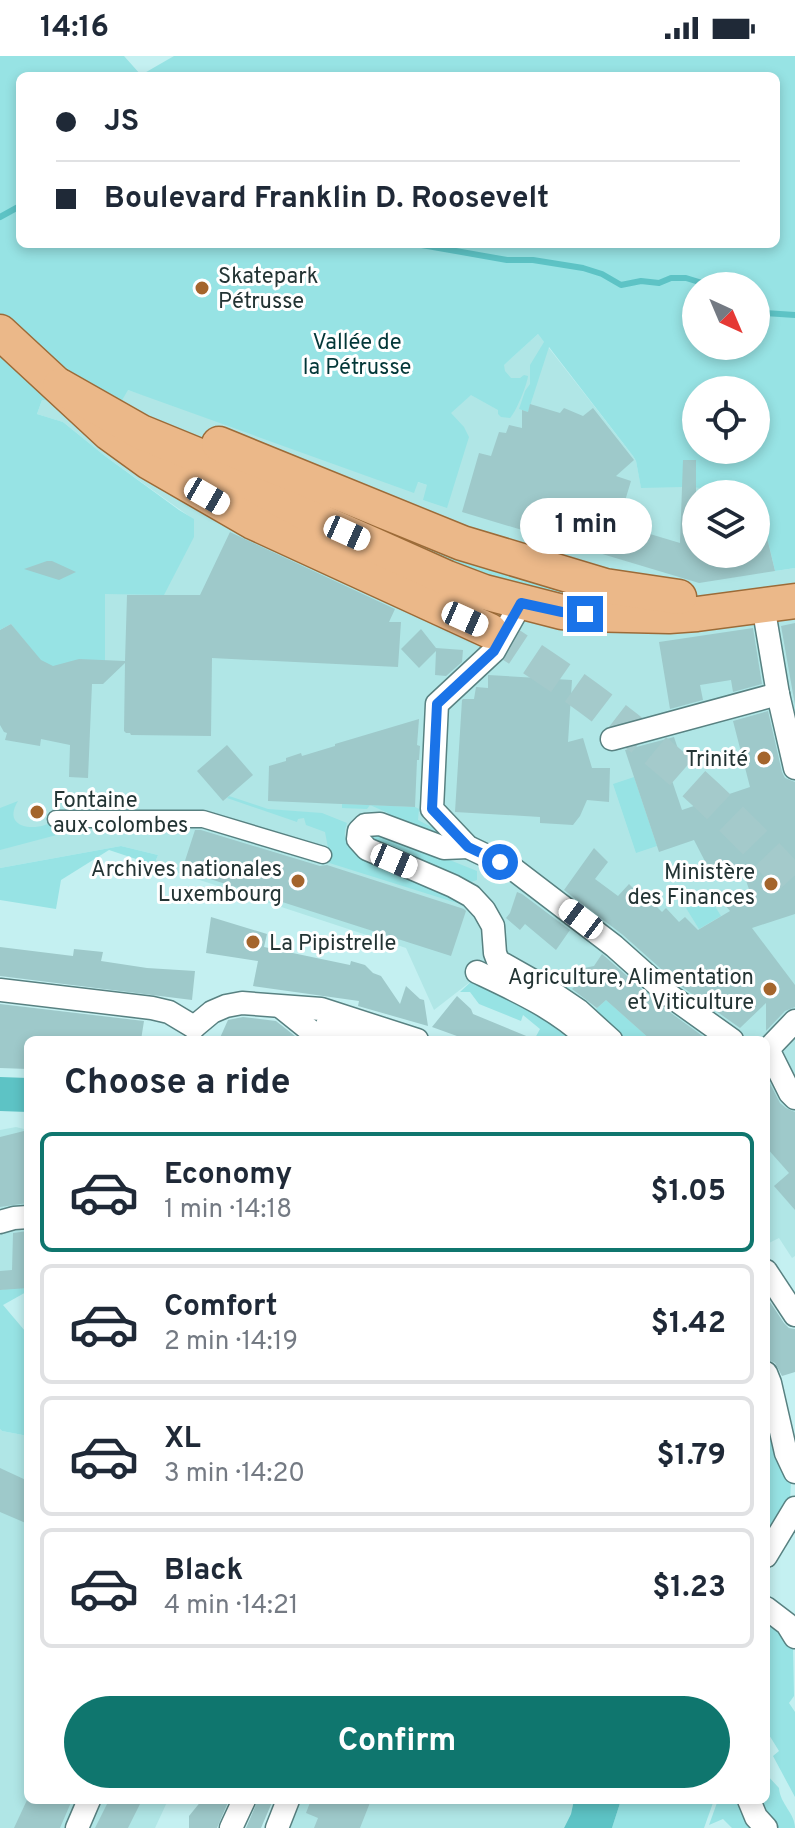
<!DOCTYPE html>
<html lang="en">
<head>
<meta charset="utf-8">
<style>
	:root { --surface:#fff; --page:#f2f2f3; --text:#1f2937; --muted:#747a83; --line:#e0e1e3; --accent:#0f766e }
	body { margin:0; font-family:Overpass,sans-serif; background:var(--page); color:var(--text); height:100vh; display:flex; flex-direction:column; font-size:30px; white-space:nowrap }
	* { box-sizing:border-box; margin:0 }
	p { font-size:26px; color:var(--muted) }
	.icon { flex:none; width:44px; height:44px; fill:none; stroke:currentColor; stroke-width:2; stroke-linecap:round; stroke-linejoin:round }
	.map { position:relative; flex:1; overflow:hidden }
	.drawer { position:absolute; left:24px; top:980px; width:746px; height:768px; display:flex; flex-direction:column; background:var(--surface); border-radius:12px; box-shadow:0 4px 12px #0003 }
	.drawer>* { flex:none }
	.top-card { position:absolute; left:16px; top:16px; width:764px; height:176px; border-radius:12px; box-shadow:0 4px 12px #0003; display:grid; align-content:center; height:176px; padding:0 40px; background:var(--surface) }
	.needle { width:52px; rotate:136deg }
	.fabs { position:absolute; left:682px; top:216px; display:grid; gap:16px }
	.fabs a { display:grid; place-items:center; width:88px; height:88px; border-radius:50%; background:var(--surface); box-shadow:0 4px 12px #0003; font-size:40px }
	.end { position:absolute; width:36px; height:36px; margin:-18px; border:10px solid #1a73e8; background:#fff; box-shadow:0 0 0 4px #fff }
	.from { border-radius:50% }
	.bubble { position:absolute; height:56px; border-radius:28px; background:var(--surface); box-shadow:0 4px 12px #0003; font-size:26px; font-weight:700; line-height:56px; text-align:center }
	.car { position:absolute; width:24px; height:48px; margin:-24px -12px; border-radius:10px; box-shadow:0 0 6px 2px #0007; background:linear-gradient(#fff 24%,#345 0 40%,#fff 0 76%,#345 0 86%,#fff 0) }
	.top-card b { display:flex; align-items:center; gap:28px; height:76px; font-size:30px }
	.top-card b+b { border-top:2px solid var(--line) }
	.top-card i { width:20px; height:20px; background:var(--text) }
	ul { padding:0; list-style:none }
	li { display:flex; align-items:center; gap:24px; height:120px; margin:0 16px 12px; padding:0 24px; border:4px solid var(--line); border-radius:12px }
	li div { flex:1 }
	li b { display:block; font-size:30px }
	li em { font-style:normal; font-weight:700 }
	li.current { border-color:var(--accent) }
	li>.icon { width:72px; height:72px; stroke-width:1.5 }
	h2 { padding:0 40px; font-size:36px; line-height:96px }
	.primary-button { display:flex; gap:16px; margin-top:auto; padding:16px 40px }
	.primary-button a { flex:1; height:92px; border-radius:48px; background:var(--accent); color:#fff; font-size:32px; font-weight:700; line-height:92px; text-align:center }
	.status { display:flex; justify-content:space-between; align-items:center; height:56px; padding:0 40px; background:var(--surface); direction:ltr }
	.status svg { height:22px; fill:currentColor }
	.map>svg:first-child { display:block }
</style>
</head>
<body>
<div class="status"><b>14:16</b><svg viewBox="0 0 49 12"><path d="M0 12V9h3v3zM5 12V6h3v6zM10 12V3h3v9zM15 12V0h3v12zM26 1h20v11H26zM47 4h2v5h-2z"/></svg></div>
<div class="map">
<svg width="795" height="1772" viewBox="0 0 795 1772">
	<rect width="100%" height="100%" fill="#c4f0f1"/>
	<g fill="#b0e6e6" fill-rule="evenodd">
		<path d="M538,278L633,400L636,405L641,431H682L757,435L775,515L795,512V1200L792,1202L779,1182L769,1187L766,1182V984H580L474,923L434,954L406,892L154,809L158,799L121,790L0,812V574L11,568L105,538L193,463L105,400L63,366L37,358L42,344L128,334L427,429L450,357ZM696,438H756V498H696Z"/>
		<path d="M16,1071L28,1074V1232L0,1234V1074Z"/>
		<path d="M0,1373L2,1375L28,1380V1744H168L155,1772H0Z"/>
		<path d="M298,1744H574L571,1758L564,1772H289Z"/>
	</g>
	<g fill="#97e3e4" fill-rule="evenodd">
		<path d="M0,0H124L141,19L174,0H795V512L775,515L756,435L682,431L641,432L636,405L633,400L549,291L528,356L519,353L525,335L530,328V309L544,286L538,278L504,309L505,315L511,322H520L524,319L528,320C527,329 516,356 510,362L501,361L498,358V354L471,339L451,357L464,371L469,381L447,452L423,444L427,429L418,426L414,437L128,334L121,346L42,344L37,358L63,366L105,400L179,454L194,463V481L164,539L105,538V605L53,612L41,605L11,568L0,574ZM20,20H776V188H20ZM696,230H756V290H696ZM696,334H756V394H696Z"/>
		<path d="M332,447L564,533L555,541L458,510L332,453Z"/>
		<path d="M634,721L657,790L636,797L613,728Z"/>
		<path d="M229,740L268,753L322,757L347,767C344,777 343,782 351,790L470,849L460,848L323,805L328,792L325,776L306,769L304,762L298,763L297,766L227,742Z"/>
		<path d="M18,745C0,774 40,777 56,763L68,776L0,794V752Z"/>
		<path d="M342,748L415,751L419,753L418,764L441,776L448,784L446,786L402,765L392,762L388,757L370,749L367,753L342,752Z"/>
		<path d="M375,774L477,815V824L471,826L439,812L368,788V775Z"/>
		<path d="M121,790L158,799L154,809L109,794L61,824L56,853L0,844V812Z"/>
		<path d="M708,839L721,860L699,873L686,852Z"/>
		<path d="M474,923L572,977L580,984H534L540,973L523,959L521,965L479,948L470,936H460Z"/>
		<path d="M606,944L651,984H620L591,958Z"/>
		<path d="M11,1232H28V1235L3,1249L25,1275L28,1281V1380L2,1375L0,1373V1234Z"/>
		<path d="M766,1376L791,1423L790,1447L766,1486Z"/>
		<path d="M766,1562L793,1590L794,1640L789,1647L795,1656V1741L773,1700L779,1695L766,1674Z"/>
		<path d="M766,1718L779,1732C780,1748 795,1757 795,1772H732L723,1763L709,1769L718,1744H766Z"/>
		<path d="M621,1744H714L704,1772H612Z"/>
	</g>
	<g fill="#5dc3c5">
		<path d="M0,1021L28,1022V1056L0,1055Z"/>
		<path d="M574,1744H621L612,1772H564L571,1758Z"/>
	</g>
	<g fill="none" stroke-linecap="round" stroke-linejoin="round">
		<g stroke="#5dc3c5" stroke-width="6">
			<path d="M0,161L20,150"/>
			<path d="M416,188L507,204H533L583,212L602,218L621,229L641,225L659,227L671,222H686L712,230"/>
			<path d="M756,254L765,257L795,259"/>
		</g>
	</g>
	<g fill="#9ec9ca">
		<path d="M530,348L560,357L564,352L583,360L593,352L634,404L616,420L631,425L621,458L633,461L630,472L680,487L683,404H696V498H756V462L762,461L775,515L699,527L462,456L479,397L491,400L499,376L506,377L509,369L522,372V354L528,356Z"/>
		<path d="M230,476L395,553L389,566H401L398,611L212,602L211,680L131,679L130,677H126L124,675L125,607L103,628H92L88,722L69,721L70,689L41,683L40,690L5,684L7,677L4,676L0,669V574L11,568L41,604L53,610L79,603L125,605L127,539H200Z"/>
		<path d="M47,505H52L76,516L59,524L24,513Z"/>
		<path d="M795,567V649L781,570Z"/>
		<path d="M753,572L762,628L733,636L731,624L700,629L703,644L670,653L659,586Z"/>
		<path d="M421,573L436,592L463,594L462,606L446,620L435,619L436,595L419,612L401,593Z"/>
		<path d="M488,619L572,624L568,686L583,682L592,712H610L609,746L587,744L580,760L573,769L540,767V761L455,756L462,644L463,643H474L476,631L488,632Z"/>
		<path d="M768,655L782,716L785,722L795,726V858L752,872L795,929V951L785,955L766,975V947L740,972L678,928L623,879L564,834L594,792L608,806L595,823L618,840L629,828L635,834L638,832L662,856L666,852L679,866L685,861L698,874L730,855L725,849L750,836L740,808L711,817L694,784L659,796L625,694L674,681L680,699L665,704L682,754L750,731L733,665Z"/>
		<path d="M419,663L417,689L420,690L419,704H417L415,751L268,745L269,710L286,705V702L301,697L302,700L335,690V688Z"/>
		<path d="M227,689L253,719L223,745L197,715Z"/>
		<path d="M195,774H201L320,810L327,809L464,853L466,855L451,900L182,814Z"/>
		<path d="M517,836L522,838L570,874L556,894L525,868L520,874L506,862L510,857Z"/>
		<path d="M211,861L267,878L264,891L350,909L351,905L365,909L373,917L381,920L400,948L406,930L420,943L424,944L428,970L358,950L359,945L253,930L258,905L206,897Z"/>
		<path d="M0,891L73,900L74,893L103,896L101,905L147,912L195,915L192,944L0,920Z"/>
		<path d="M602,898L660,949L708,984H651L606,944L597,952L572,933L580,925L579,916L584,912L594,910Z"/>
		<path d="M457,940L471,953L473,958L536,984H468L432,971Z"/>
		<path d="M0,948L144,965L141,984H28V1013L0,1012Z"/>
		<path d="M243,961L276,965L300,984H219L228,964Z"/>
		<path d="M766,1020L780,1047L786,1052L795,1056V1154L774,1130L789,1117L766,1091Z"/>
		<path d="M28,1074V1147L0,1151V1081Z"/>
		<path d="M28,1175V1232L0,1234V1215L12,1214L13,1177Z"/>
		<path d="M766,1240L784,1267L789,1272L795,1273V1316L782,1320L775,1307L766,1303Z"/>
		<path d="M0,1412L28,1425V1468L0,1456Z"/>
		<path d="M27,1744H72L60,1772H14Z"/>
		<path d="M109,1744H142L128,1772H95Z"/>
		<path d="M202,1744H229L217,1772H189V1760Z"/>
		<path d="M258,1744H273L261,1772H246Z"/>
		<path d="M311,1744H371L360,1772H314L318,1762L306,1757Z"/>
	</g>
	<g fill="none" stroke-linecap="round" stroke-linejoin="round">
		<path stroke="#a4cacb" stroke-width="34" stroke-dasharray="34 17" stroke-linecap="butt" d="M490,575C531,602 573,629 611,659C678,710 739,767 795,829"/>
		<defs>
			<path id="pedestrian" d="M56,763H203L323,799"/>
			<g id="minor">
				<path d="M521,547L494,595L437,648L432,753L468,791L512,812L614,890L669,939L732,984"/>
				<path d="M763,549L778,638L795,712"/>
				<path d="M612,683L778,638"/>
				<path d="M468,791L444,792L380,768L365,769L359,775L358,783L367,793L453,830L471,840L484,854L493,870L495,897L498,905L544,931L578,954L611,984"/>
				<path d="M477,916C515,934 555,952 586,981"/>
				<path d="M0,934L152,952L169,956L194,971"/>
				<path d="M281,951L322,984"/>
				<path d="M327,969L364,984"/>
				<path d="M194,971L212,956L226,950L242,947L321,953L417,984"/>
				<path d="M768,993L790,1037L795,1042"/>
				<path d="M768,993L795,965"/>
				<path d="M0,1166L14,1162L28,1161"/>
				<path d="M766,1215L795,1259"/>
				<path d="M766,1317L770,1327L786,1397L795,1416"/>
				<path d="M766,1500L795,1452"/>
				<path d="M766,1552L787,1568L795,1581"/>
				<path d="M749,1744L756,1761L766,1772"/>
				<path d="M77,1772L89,1744"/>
				<path d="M231,1772L244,1744"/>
				<path d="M277,1772L288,1744"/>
			</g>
			<g id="primary">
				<path d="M0,276L109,377L149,406L253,466L490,575"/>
				<path d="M60,330L141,376L207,403L322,466L447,522L484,536L562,556L585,558L669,560L697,558L795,545"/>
				<path d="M219,388L462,487L605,530L679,541"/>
			</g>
		</defs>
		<use href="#pedestrian" stroke="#588181" stroke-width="19"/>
		<use href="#minor" stroke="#588181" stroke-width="25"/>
		<use href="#primary" stroke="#9c6b38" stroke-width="37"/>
		<use href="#pedestrian" stroke="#fff" stroke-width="16"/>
		<use href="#minor" stroke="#fff" stroke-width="22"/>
		<use href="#primary" stroke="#ebb889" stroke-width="34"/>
	</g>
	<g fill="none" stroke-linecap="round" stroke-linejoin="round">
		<path stroke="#1a73e8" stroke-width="10" d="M500,806L468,791L432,753L437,648L494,595L521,547L562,556L585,558"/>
	</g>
	<g fill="#a4652c" stroke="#fff" stroke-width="3">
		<circle cx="202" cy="232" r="8"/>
		<circle cx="764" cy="702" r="8"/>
		<circle cx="37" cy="756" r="8"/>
		<circle cx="298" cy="825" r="8"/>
		<circle cx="771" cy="828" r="8"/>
		<circle cx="253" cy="886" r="8"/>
		<circle cx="770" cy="933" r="8"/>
	</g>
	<g text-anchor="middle" stroke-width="6" stroke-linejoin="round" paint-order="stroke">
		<g font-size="22" fill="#233434" stroke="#fff" text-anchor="end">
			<text x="218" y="227" text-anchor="start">Skatepark<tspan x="218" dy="25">Pétrusse</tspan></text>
			<text x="748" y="710">Trinité</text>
			<text x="53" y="751" text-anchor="start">Fontaine<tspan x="53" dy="25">aux colombes</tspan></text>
			<text x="282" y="820">Archives nationales<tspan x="282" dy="25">Luxembourg</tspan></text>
			<text x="755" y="823">Ministère<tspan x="755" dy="25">des Finances</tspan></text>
			<text x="269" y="894" text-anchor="start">La Pipistrelle</text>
			<text x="754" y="928">Agriculture, Alimentation<tspan x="754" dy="25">et Viticulture</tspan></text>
		</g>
		<g font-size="22" fill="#033738" stroke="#fff">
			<text x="357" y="293">Vallée de<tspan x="357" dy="25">la Pétrusse</tspan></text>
		</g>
	</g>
</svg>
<div class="fabs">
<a><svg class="needle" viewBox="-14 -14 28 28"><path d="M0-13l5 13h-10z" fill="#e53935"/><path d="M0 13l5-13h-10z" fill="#747a83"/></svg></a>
<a><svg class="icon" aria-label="locate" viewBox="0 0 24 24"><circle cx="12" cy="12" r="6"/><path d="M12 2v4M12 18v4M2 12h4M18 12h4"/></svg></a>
<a><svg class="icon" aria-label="layers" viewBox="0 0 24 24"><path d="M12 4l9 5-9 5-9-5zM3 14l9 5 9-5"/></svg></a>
</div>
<i class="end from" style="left:500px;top:806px"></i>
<i class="end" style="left:585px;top:558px"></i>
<div class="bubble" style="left:520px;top:442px;width:132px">1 min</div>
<i class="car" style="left:207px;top:440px;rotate:120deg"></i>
<i class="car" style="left:347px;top:477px;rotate:114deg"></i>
<i class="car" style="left:465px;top:563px;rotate:114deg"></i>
<i class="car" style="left:394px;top:805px;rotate:113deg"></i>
<i class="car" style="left:581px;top:863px;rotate:307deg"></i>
<div class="top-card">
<b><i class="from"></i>JS</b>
<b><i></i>Boulevard Franklin D. Roosevelt</b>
</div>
<section class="drawer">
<h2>Choose a ride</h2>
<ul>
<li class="current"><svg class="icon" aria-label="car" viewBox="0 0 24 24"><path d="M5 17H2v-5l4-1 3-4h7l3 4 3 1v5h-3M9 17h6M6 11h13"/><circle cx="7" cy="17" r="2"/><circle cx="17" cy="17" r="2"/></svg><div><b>Economy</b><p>1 min · 14:18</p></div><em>$1.05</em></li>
<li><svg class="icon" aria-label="car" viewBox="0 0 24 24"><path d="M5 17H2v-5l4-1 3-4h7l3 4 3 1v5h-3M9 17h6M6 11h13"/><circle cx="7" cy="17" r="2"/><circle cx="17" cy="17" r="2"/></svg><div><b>Comfort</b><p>2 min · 14:19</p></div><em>$1.42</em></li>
<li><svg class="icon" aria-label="car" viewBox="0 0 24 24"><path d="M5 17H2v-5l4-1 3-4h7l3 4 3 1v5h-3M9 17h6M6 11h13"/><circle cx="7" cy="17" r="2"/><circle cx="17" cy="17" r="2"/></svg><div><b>XL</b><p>3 min · 14:20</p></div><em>$1.79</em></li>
<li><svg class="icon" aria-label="car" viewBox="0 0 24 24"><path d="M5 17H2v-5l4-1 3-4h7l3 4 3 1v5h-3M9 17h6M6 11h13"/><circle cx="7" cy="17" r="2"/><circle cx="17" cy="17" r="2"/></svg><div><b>Black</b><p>4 min · 14:21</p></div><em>$1.23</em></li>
</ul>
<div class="primary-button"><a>Confirm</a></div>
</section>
</div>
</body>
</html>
